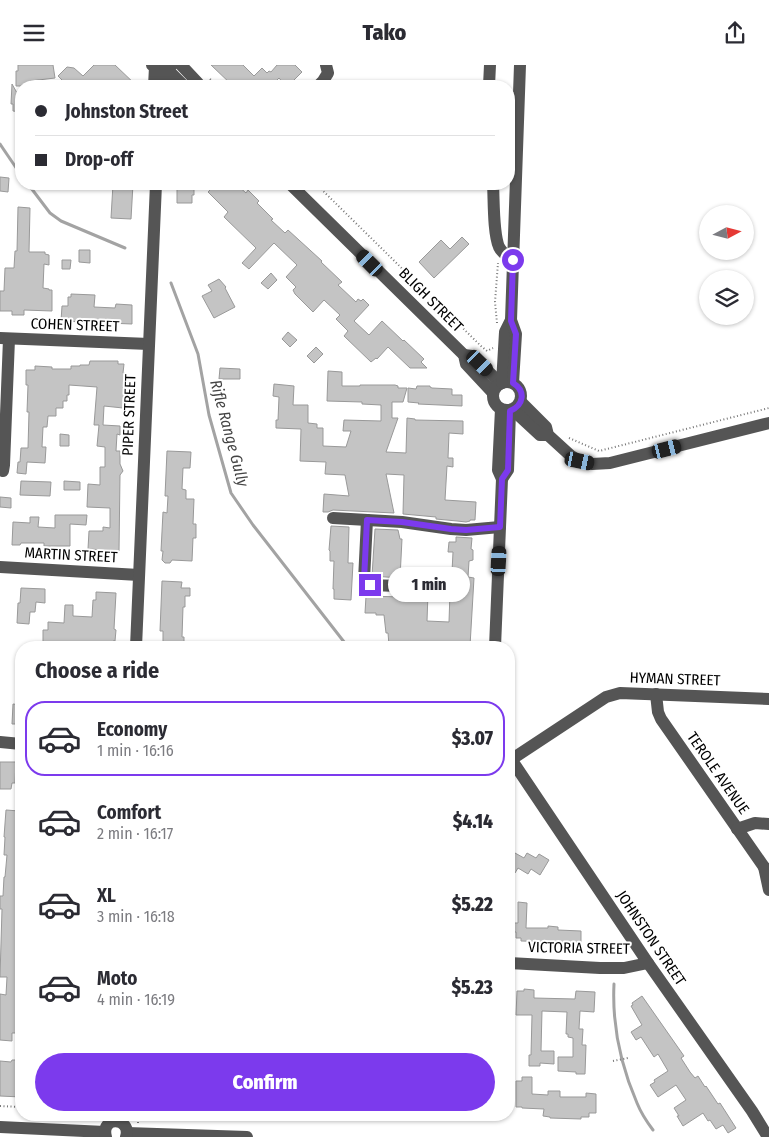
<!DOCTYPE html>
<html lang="en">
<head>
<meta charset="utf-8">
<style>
	:root { --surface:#fff; --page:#f7f7f7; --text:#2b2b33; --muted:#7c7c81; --line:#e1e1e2; --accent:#7c3aed }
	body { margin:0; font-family:"Fira Sans Condensed",sans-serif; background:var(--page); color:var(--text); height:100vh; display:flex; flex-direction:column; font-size:19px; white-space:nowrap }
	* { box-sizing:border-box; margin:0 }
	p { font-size:16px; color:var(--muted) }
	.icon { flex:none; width:28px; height:28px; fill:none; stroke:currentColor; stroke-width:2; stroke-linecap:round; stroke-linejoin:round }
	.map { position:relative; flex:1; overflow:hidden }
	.side { position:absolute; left:15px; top:576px; width:500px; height:480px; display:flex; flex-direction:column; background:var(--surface); border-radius:20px; box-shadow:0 1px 4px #0004 }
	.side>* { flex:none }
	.top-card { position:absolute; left:15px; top:15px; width:500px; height:110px; border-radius:20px; box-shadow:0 1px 4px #0004; display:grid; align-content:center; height:110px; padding:0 20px; background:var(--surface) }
	.needle { width:32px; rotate:83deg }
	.fabs { position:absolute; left:699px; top:140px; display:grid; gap:10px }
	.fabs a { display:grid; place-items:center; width:55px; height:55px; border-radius:50%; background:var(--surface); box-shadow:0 1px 4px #0004; font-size:25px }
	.end { position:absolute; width:22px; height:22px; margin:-11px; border:6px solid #7c3aed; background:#fff; box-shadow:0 0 0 2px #fff }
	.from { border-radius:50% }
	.bubble { position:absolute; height:35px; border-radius:18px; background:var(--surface); box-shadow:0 1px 4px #0004; font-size:16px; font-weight:800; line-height:35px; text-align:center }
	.car { position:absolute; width:15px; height:30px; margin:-15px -8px; border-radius:6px; box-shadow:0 0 4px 1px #0007; background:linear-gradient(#222 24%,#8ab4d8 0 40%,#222 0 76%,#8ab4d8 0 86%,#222 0) }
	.top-card b { display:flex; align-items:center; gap:18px; height:48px; font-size:19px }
	.top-card b+b { border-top:1px solid var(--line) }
	.top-card i { width:12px; height:12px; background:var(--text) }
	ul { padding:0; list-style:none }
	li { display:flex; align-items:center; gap:15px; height:75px; margin:0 10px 8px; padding:0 10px; border:2px solid transparent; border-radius:20px }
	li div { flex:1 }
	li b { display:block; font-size:19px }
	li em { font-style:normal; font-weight:800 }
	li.selected { border-color:var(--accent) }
	li>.icon { width:45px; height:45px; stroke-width:1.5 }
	h2 { padding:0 20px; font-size:22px; line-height:60px }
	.cta { display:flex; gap:10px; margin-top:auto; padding:10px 20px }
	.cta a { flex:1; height:58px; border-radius:30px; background:var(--accent); color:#fff; font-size:20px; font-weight:800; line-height:58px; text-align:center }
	header { display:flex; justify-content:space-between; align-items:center; height:65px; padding:0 20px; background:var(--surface); font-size:22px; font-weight:800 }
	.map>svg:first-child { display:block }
</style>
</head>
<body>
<header><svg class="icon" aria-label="menu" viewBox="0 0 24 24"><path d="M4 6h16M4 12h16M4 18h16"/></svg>Tako<svg class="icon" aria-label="share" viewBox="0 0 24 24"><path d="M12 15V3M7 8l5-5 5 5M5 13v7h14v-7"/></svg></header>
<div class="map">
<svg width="769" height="1072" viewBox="0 0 769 1072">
	<rect width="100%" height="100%" fill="#fff"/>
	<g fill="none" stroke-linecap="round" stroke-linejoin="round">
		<g stroke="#a3a3a3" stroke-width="3">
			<path d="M0,79L21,110"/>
			<path d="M28,119L50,148L61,156L125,183"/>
			<path d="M171,218L198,289L209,350L231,428L253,460L348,582"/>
			<path d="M614,919C612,960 621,1001 637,1038C641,1048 647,1057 653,1065"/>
		</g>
	</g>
	<g fill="#c4c4c4" stroke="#999">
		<path d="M18,0H53L55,13L30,16L29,21H16V6H18Z"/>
		<path d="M94,0H115L137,21H68L58,11L67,2L74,3L83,11Z"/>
		<path d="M211,0H243L254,11L262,3L267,8L269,6L271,7L277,0H295L302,7L288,21H286L279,13L271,21H233Z"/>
		<path d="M12,19L21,35V47L13,46V39H11Z"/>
		<path d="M0,112L9,113L8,127L0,126Z"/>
		<path d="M113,119H133L131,154L111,153Z"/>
		<path d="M177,119H194V130H192V138H177Z"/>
		<path d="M216,119H236L246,128L248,125L259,136L257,138L273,154L271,155L285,168L288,165L322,196L321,197L342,217L338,220L356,237L358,234L361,236L363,234L369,240L354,256L369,270L382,256L403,276L404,275L424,294L421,297L427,303H410L388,282L377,294L376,293L371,297L344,271L348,266L336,254L340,250L324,235L313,247L295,229L293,225L296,222L286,212L297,200L274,178L249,204L242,198L256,183L224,152L228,147L208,127Z"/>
		<path d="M18,142L30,143L29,187H45V189L49,190V200L44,199L43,223L49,224V225H52V246L24,245V250H12V246H0V226H4L5,203H14L15,186H17Z"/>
		<path d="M462,172L469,179L434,213L419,197L441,175L450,184Z"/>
		<path d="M79,185H90V198L79,197Z"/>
		<path d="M62,195H71L70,204H62Z"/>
		<path d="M271,208L277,215L268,224L261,218Z"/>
		<path d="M219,214L226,222L225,223L235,242L214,253L202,231L212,226L208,220Z"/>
		<path d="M71,229L95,230L94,242L115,243L116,239L132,240V259L61,256L62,241H68V232H71Z"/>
		<path d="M288,267L297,275L290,282L282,274Z"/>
		<path d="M316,282L323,289L314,298L307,291Z"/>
		<path d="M90,296H118V299H124L123,308H126L123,343L104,341L103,360L120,361V370L117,369L116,386H120V399L123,406L120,410L119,486L88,484L89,466H103V462L110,463V443L87,442L88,419L100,420V402H105V382L97,381L99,360H94L97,322L69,320V330H67V336H63V343H56V351H48L47,362H43L42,382H46L45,398L27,397L26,409L17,408L18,397H20L21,383H28L29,347H27L28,320H26V305H35V301L52,302V304H71V301H80V300H89Z"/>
		<path d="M220,303L240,304V314H219Z"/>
		<path d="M328,306L342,307V321H360V320H395L398,321V323H407L403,337H392V353H398L386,387L406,388L407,353L415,354V355L463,356V369L449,368L448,393H453V402L447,401L445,435L476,437L475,455H470V456L466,457L457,456L436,454V452L403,449L404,410L386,409L394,448L333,445L328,447H323L324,429L349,431L345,410L325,409L326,397L300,396L301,364L276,363V355H278L279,332L273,331L274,319L294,321L293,340H308V358L317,359V363H323V381L346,382L351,366H343L344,355L381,356V340L362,339V337L327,336Z"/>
		<path d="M417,321H430V322L432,323L452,324V330H462V341L418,339L419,338L408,337V323L416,324Z"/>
		<path d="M60,369L69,370V381H60Z"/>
		<path d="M167,386L191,387L190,403H183L182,424L186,425V434H194L193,459H196V473H193L192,496L172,495L170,498H165L162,495L163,486H161L163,447L167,448L168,431H165Z"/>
		<path d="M21,416L51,417L50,431L20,430Z"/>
		<path d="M64,416L80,417V425H64Z"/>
		<path d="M0,432L11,433V443L0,442Z"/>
		<path d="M55,450H87L86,460L70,459V481H44V478H21L20,480H12L13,457L30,458V452H39L38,462L55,463Z"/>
		<path d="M331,461L349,462L348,498H353L351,535L334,534V524H333L334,496H330V486L329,485Z"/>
		<path d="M375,464L398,465L400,474H402L400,513L372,511Z"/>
		<path d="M456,472L472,473L471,484L473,485V495L469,496L468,512L474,513L470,581L448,580V582H395V580H389L388,568H386L384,550H376V548H365L366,531L403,532V527L428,528L427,556L449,557L450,527L423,526V514L450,516V506L452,507L453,487H448L449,477H456Z"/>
		<path d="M162,516L182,517L181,523H190V531H185V542H183L182,572H184V582H163V566H160Z"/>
		<path d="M21,523L45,524V538L36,537L35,547H30L29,559L17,558L18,538H20Z"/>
		<path d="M96,527L116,528L114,564L116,565L115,576H113V582H72V578L55,577V582H43V565H48V557L64,558L65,540H73V551L92,552L93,535H96Z"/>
		<path d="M13,639L21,640V659H12Z"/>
		<path d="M0,697H16L15,718H12L11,724H0Z"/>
		<path d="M6,745L19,746V759H21V851H18L16,896H21V945H19L18,968H12V976L0,975V929L6,930L7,912H0L2,844H0V831H3L4,812H5L7,790H4L5,772H4Z"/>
		<path d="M515,788L524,793L527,788L536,793L539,789L549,795L540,810L531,804L528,809L518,803L515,808L509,804V790L513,793Z"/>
		<path d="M518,837L527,838L526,863H548V861L558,862V865L581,866V879H561V877L521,876V873H516V867H509V858H518Z"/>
		<path d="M524,924L534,925V933L575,934L576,926L595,927L594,947L580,946L579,964H583L582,980H586L585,1009H576V1007L558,1006V992H573V973L568,972V969H566L567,947L542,946L541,986H554V999L540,998V1001H529V990H531L532,950H516L517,926H524Z"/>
		<path d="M642,931L684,991L681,993L690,1007L695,1013L698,1011L705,1022L706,1021L718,1039L720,1038L736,1063L728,1068L723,1060L716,1064L710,1055L708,1056L703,1048L683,1061L677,1051H679L674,1043L686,1035L676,1020L658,1032L650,1020L655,1017L654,1015L668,1006L658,989L654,992L641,972L636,975L631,967L642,960L631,941L633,940L632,938Z"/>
		<path d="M12,995H21V1032L0,1031V996L11,997Z"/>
		<path d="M522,1012H532V1029L548,1030V1026H560V1032H586V1028L596,1029V1048H589V1052H581V1054L550,1053V1052L543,1051L544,1044L522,1043V1042H516V1016H522Z"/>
	</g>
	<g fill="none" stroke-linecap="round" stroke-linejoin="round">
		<g stroke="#777" stroke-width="2" stroke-dasharray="1 2.5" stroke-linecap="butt">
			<path d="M210,14L217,21"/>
			<path d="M316,119L481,281L487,286L493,283"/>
			<path d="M497,258L495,237L498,198"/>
			<path d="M569,373L599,386L769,343"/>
			<path d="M613,996L628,993"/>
			<path d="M0,1041L21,1042"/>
			<path d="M138,1058V1050"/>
		</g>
		<g stroke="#555" stroke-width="12">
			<path d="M152,0C159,6 166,5 172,0"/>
			<path d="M181,0L198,18L199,21"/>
			<path d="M167,4L184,21"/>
			<path d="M154,21L155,2"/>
			<path d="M165,21V4"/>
			<path d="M318,21L323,16L328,8L326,0"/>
			<path d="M489,21L490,0"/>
			<path d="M290,119L464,290L466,299L493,328"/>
			<path d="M493,119C494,135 493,168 499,182C502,188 508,192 513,195"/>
			<path d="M0,273L149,279"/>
			<path d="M464,290L472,291L493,311L500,319"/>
			<circle cx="507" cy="331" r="14"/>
			<path d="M502,318L505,267L511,255"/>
			<path d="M513,318L516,269L511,255L520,0"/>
			<path d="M521,337L546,362L548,370L571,391L580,396L592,399L610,398L769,358"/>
			<path d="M513,345L540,370H548"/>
			<path d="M3,406L4,400L9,274"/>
			<path d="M502,414L508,405L510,346"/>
			<path d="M333,453L402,457L451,464L466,465L500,462"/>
			<path d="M367,455L364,515L370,520L398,521"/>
			<path d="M0,502L139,510"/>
			<path d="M136,582L156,119"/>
			<path d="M495,582L502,414L498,405L501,344"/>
			<path d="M656,629L658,647L661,654L764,802L769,806"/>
			<path d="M0,677L21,679"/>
			<path d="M509,691L648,898L752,1046L768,1072"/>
			<path d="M509,696L606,632L620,628L769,634"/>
			<path d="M737,764L755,758L769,759"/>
			<path d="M764,802L769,825"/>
			<path d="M509,898L600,903H624L648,898"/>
			<path d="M0,1062L105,1067"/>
			<path d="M127,1068L247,1072"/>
			<path d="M106,1072C100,1050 132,1052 126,1072"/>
		</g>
	</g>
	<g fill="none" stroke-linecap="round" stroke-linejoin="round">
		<path stroke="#7c3aed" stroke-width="6" d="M370,520L364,515L367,455L402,457L451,464L466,465L500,462L502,414L508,405L510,346C524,340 526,326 513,318L516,269L511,256L513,195"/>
	</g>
	<g text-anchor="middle" stroke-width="4" stroke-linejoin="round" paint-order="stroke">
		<g font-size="15" fill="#000" stroke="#fff">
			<text transform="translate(431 235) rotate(45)" y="5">BLIGH STREET</text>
			<text transform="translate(75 260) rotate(2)" y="5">COHEN STREET</text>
			<text transform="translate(129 350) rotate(-88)" y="5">PIPER STREET</text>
			<text transform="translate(71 490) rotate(3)" y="5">MARTIN STREET</text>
			<text transform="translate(675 614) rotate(2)" y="5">HYMAN STREET</text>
			<text transform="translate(718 708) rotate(55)" y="5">TEROLE AVENUE</text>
			<text transform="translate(651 873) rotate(56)" y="5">JOHNSTON STREET</text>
			<text transform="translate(579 883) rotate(1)" y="5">VICTORIA STREET</text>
		</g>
		<g font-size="16" font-style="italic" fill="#444" stroke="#fff">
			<text transform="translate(230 368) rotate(75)" y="6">Rifle Range Gully</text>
		</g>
	</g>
</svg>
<div class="fabs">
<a><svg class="needle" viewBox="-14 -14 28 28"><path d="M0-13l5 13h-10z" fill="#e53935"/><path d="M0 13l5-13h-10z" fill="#7c7c81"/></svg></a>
<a><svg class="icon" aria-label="layers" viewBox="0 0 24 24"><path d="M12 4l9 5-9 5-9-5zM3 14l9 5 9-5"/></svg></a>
</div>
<i class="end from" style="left:513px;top:195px"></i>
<i class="end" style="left:370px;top:520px"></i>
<div class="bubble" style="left:388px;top:502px;width:82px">1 min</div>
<i class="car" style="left:370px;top:198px;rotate:315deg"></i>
<i class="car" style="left:480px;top:298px;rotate:134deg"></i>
<i class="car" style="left:667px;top:384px;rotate:76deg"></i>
<i class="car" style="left:580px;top:396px;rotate:102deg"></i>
<i class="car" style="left:499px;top:496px;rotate:3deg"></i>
<div class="top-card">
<b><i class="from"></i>Johnston Street</b>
<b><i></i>Drop-off</b>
</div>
<section class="side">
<h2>Choose a ride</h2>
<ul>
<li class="selected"><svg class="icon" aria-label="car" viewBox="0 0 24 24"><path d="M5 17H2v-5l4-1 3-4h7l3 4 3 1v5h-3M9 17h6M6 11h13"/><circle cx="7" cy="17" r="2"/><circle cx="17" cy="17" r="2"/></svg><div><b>Economy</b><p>1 min · 16:16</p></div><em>$3.07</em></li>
<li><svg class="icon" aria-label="car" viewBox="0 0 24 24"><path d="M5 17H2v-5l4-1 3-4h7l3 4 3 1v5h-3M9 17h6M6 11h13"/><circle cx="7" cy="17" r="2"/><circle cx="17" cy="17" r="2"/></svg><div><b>Comfort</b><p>2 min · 16:17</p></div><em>$4.14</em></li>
<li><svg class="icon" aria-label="car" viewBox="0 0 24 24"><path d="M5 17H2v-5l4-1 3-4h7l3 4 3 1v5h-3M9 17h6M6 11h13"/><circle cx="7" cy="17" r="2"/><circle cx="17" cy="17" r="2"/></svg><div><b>XL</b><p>3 min · 16:18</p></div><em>$5.22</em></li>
<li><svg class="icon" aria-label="car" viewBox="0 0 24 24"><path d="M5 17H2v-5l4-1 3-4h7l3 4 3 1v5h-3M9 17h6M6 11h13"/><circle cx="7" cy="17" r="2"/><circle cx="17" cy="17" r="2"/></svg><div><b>Moto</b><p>4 min · 16:19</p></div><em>$5.23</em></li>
</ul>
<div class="cta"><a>Confirm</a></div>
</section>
</div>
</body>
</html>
